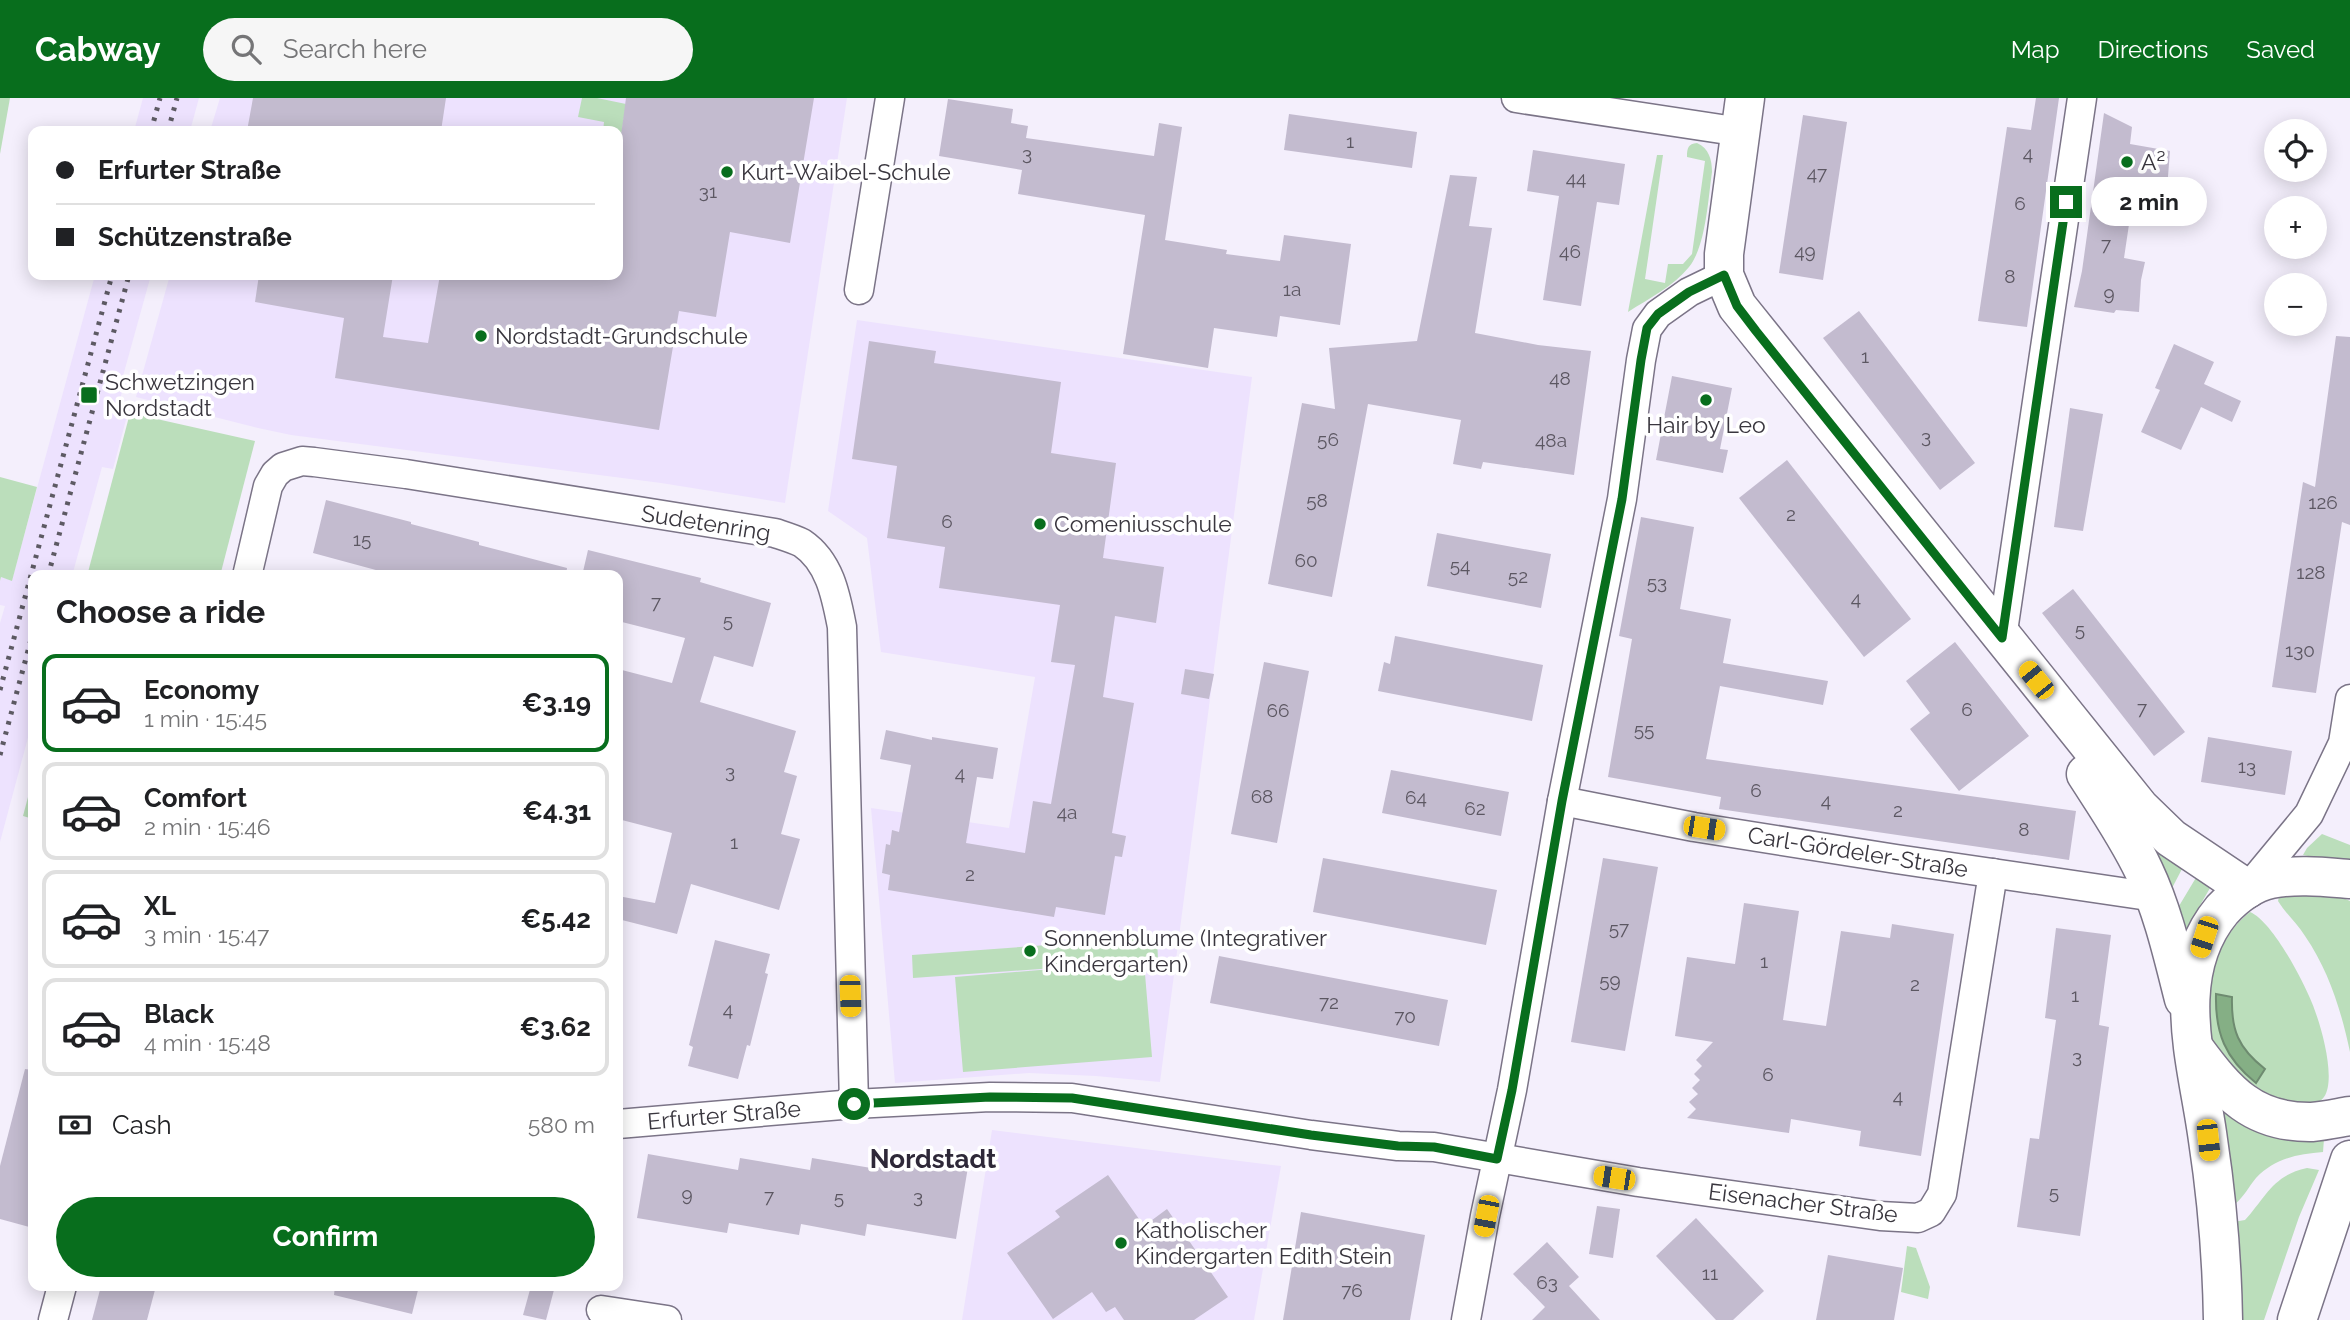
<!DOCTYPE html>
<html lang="en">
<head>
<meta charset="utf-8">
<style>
	:root { --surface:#fff; --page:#f6f6f6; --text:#202124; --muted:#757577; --line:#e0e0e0; --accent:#086e1d }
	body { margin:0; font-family:Raleway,sans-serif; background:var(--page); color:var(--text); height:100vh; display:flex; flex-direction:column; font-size:26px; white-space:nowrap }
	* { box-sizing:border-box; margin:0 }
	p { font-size:23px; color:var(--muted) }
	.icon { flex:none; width:38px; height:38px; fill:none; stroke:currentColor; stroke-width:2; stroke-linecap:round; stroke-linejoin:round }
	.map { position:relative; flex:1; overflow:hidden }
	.panel { position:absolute; left:28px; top:472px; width:595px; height:721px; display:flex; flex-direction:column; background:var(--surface); border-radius:14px; box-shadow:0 4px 18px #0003 }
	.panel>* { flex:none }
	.banner { position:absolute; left:28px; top:28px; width:595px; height:154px; border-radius:14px; box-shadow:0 4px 18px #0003; display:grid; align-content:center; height:154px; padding:0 28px; background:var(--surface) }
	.buttons { position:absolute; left:2264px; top:21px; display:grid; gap:14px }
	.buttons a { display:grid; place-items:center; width:63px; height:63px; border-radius:50%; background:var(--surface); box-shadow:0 4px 18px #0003; font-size:35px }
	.end { position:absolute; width:32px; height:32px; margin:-16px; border:9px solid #086e1d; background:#fff; box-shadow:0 0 0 4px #fff }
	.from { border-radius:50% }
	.bubble { position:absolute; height:49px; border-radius:24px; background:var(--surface); box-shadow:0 4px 18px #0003; font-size:23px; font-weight:700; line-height:49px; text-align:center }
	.car { position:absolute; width:21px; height:42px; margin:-21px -10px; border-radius:9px; box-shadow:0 0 5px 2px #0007; background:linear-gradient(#f5c518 24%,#345 0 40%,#f5c518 0 76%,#345 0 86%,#f5c518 0) }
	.banner b { display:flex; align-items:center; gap:24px; height:66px; font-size:26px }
	.banner b+b { border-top:2px solid var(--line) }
	.banner i { width:18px; height:18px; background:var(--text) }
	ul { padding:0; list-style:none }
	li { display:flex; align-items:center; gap:21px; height:98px; margin:0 14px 10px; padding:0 14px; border:4px solid var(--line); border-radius:14px }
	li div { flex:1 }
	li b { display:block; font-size:26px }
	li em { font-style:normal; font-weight:700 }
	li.current { border-color:var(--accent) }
	li>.icon { width:63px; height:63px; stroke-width:1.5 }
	h2 { padding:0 28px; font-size:32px; line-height:84px }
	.pay { display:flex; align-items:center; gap:18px; height:77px; padding:0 28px; font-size:26px }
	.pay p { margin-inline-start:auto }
	.button { display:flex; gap:14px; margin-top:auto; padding:14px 28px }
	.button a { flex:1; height:80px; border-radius:42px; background:var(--accent); color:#fff; font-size:28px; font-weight:700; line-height:80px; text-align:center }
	header { display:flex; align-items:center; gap:42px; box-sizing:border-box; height:98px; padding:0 35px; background:var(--accent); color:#fff }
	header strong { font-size:33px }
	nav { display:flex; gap:38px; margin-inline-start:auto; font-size:24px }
	.search { width:490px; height:63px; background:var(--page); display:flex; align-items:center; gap:18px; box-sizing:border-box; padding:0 24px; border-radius:38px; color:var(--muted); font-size:26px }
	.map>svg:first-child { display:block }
</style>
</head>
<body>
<header>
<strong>Cabway</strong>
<div class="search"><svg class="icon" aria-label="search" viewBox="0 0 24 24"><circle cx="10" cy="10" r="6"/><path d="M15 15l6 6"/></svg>Search here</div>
<nav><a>Map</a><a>Directions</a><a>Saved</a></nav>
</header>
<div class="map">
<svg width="2350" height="1222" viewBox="0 0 2350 1222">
	<rect width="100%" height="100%" fill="#f4effc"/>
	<g fill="#ede2fe">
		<path d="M143,0H199L190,33H134Z"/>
		<path d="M220,0H847L785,405L661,385L291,337L258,330L136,299L170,177H618V33H210Z"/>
		<path d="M95,177H151L123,278L122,294L117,311L128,314L113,371L102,369L72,478H33V621L0,744V525L5,508L0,507V483L1,479L12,482Z"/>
		<path d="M857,222L1252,279L1160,984L1096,978L1029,975L895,985L871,710L1009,730L1035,579L881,554L867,440L828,413Z"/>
		<path d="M992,1032L1281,1068L1254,1222H962Z"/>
	</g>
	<g fill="#bbdebb">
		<path d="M0,0H10L0,56Z"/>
		<path d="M582,0H597L626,6L621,39H618V33H603L604,24L578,19Z"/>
		<path d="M1697,45C1709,50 1712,62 1712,74C1708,101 1706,148 1689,169C1674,188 1648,201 1628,214L1657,57H1663L1645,181L1665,185L1668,166H1683L1692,156L1705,63L1687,59C1687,50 1688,46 1697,45Z"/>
		<path d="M130,315L255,343L220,478H87Z"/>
		<path d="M0,379L37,389L12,483L1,479L0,483Z"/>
		<path d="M33,680V721L23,718Z"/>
		<path d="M2322,736L2350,747V766L2303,757L2307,750Z"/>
		<path d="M2156,750L2183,769L2171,792L2155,753Z"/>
		<path d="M2197,778L2210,787V790L2187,830H2183L2176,810L2179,808Z"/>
		<path d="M2307,796L2336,797L2350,803V954C2341,912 2329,873 2305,838C2297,825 2286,816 2278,803L2279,799Z"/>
		<path d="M2250,814C2272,823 2303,882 2312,905C2320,924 2337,980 2324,999C2311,1016 2285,1003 2269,998C2263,996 2254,995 2249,991C2241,986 2222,963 2218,955C2206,932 2206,906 2211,882C2217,855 2228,831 2250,814Z"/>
		<path d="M1157,839L1158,862L1144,864L1152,959L963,974L955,879L1125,865L913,880L912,857Z"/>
		<path d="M2225,1013L2324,1041L2323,1054C2298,1056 2275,1060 2256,1080C2249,1088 2244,1099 2235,1106L2222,1015Z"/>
		<path d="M2307,1070L2319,1072L2299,1119L2264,1222H2240L2233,1124L2245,1122C2266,1099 2273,1077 2307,1070Z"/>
		<path d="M1907,1148L1916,1150L1930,1189L1928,1201L1901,1194Z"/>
	</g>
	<path fill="#85af85" stroke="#6e8b70" stroke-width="2" d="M2216,896L2232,899C2231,932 2238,950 2265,971L2256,985C2225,960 2215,935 2216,896Z"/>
	<g fill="#c3bbcf">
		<path d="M253,0H446L441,33H247Z"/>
		<path d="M626,0H814L790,145L730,134L716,219L679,213L659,332L335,280L344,220L255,204L259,177H393L383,239L428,245L440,177H618V60Z"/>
		<path d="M2036,0H2059L2027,229L1978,223L2007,29L2031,32Z"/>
		<path d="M948,1L1013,11L1011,25L1028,28L1026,40L1154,58L1159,25L1182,29L1165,142L1227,152L1226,156L1280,163L1284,137L1351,146L1340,227L1280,218L1277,239L1214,230L1208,270L1123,256L1145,117L1018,96L1022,72L939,58Z"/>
		<path d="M2104,15L2132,29L2130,46L2170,53L2167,91L2135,86L2124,160L2145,164L2141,182L2139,214L2116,212L2114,215L2074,209L2082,173Z"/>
		<path d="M1289,16L1417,34L1412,70L1284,52Z"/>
		<path d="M1803,17L1847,24L1823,182L1779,175Z"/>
		<path d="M1533,52L1625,66L1619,107L1597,104L1581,208L1543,202L1559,98L1527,93Z"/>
		<path d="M1450,77L1477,79L1469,128L1492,130L1475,235L1538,247L1591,253L1574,377L1483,364L1481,371L1453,366L1461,322L1368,306L1332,499L1268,486L1302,305L1335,311L1329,250L1417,243Z"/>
		<path d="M1859,213L1975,365L1940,392L1823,240Z"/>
		<path d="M2336,238L2350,239V427L2342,424L2316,595L2272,589L2303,384L2315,389Z"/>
		<path d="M869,243L936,253L934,265L1061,284L1051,355L1116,365L1103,460L1164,469L1156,525L1115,518L1103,599L1134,605L1112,735L1126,738L1122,759L1115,758L1105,817L1056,809L1054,819L888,792L890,777L882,775L886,746L890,747L892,732L899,734L911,667L880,661L886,632L932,642V639L998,650L993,681L977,679L966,745L1025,755L1033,703L1051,706L1075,567L1051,564L1060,507L939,490L945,449L887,440L897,368L852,361Z"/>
		<path d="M2174,246L2214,264L2204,286L2241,303L2232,324L2201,309L2181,352L2141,334L2160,292L2155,290Z"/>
		<path d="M1672,278L1732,290L1720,351L1728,352L1723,375L1656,362Z"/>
		<path d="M2070,310L2103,316L2083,433L2054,429Z"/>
		<path d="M1787,362L1911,521L1864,559L1739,400Z"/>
		<path d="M326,402L411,424V426L479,444V447L567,470L566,478H398L313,455Z"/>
		<path d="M1641,419L1694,429L1680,511L1731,521L1723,565L1828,583L1823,607L1720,588L1706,661L2076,713L2069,762L1719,711L1721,699L1608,679L1632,541L1619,538Z"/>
		<path d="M1437,435L1551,456L1541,510L1427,488Z"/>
		<path d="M588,452L701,480L700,484L771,505L753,569L714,558L700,604L796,633L784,674L797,678L781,736L800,741L779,812L691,786L677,836L618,821V798L655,805L672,735L618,721V571L672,585L685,540L618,523V478H582Z"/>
		<path d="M2073,491L2185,634L2154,658L2042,515Z"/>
		<path d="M1395,538L1543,567L1532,623L1378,593L1384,564L1390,566Z"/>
		<path d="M1955,544L2029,638L1959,693L1910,631L1930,615L1906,583Z"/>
		<path d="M1264,564L1309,573L1277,745L1231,736Z"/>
		<path d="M1185,571L1214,576L1209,601L1181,596Z"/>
		<path d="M2208,639L2292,653L2285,697L2201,684Z"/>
		<path d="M1391,672L1509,694L1501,738L1382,715Z"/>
		<path d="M1323,760L1497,792L1486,847L1313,814Z"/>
		<path d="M1603,760L1658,769L1625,953L1571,944Z"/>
		<path d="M1744,805L1799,813L1783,922L1826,928L1841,833L1890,840L1892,826L1954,836L1921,1058L1859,1048L1861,1033L1791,1021L1789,1035L1687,1020L1696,1011L1689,1004L1698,996L1692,990L1700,982L1694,976L1702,968L1696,962L1713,944L1675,938L1687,859L1735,866Z"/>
		<path d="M2056,830L2111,837L2099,927L2109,929L2080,1138L2017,1129L2030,1040L2039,1041L2056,922L2045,920Z"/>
		<path d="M715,842L770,856L765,875L768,876L750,948L747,947L738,981L688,968L693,949L689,947Z"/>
		<path d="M1219,858L1448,902L1439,948L1210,905Z"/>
		<path d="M25,971L33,972V1130L0,1121V1068Z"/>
		<path d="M880,1053L968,1069L956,1141L867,1126L865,1138L801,1126L799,1137L729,1125L727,1135L637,1120L648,1056L738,1072L740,1060L810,1072L812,1060L877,1071Z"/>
		<path d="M1108,1077L1144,1128L1167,1111L1228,1199L1194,1222H1124L1115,1209L1106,1214L1092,1194L1053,1221L1007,1155L1060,1119L1055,1113Z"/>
		<path d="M1597,1108L1620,1111L1613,1160L1589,1156Z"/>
		<path d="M1301,1114L1425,1137L1410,1222H1283Z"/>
		<path d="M1696,1120L1764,1193L1733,1222H1716L1656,1158Z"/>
		<path d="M1547,1144L1579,1179L1569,1188L1600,1222H1532L1545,1209L1513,1176Z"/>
		<path d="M1828,1157L1903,1170L1894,1222H1816Z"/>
		<path d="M101,1188H156L147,1222H92Z"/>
		<path d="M335,1188H405L418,1192L412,1216L334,1197Z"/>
		<path d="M531,1188H555L546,1222L523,1217Z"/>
	</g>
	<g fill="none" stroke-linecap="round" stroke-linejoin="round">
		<defs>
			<g id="street">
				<path d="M1516,0L1741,34"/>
				<path d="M859,192L890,0"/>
				<path d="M247,478L268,388L275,376L283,369L302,363L314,364L406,376L775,435C784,438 794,441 802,445C830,464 836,498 842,529L854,1006"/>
				<path d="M2002,540L2082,0"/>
				<path d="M1562,703L1694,729L1896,761L2155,799"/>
				<path d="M2247,791L2309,716L2343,645L2350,601"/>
				<path d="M618,1026L854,1006L990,999L1072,1000L1311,1037L1398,1048L1434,1049L1638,1084L1880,1118L1918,1120L1931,1114L1942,1096L1993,775"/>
				<path d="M601,1212L667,1222"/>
				<path d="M53,1222L62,1188"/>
				<path d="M1466,1222L1485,1118L1512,992L1562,703L1622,401L1641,262L1647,231L1658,216L1689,194L1724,177"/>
			</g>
			<g id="secondary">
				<path d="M1745,0L1724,156V177L1737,208L2140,710L2171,740L2247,791"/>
				<path d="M2086,676C2106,707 2128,739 2144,773C2163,813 2173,858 2184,901"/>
				<path d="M2194,950C2227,995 2253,1025 2312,1024C2325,1023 2338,1020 2350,1018"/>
				<path d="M2223,1222C2222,1162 2217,1101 2208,1042C2198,966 2167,878 2222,812C2235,798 2252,785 2271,781C2297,776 2324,779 2350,781"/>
				<path d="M2297,1222L2350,1062"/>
			</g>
		</defs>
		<use href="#street" stroke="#7b7487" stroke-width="31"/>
		<use href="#secondary" stroke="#7b7487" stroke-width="41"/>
		<use href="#street" stroke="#fff" stroke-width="28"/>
		<use href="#secondary" stroke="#fff" stroke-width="38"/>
		<g stroke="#5d5a63" stroke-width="5" stroke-dasharray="3.5 7" stroke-linecap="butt">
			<path d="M151,33L160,0"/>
			<path d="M168,33L177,0"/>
			<path d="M48,478L129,177"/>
			<path d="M0,592L112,177"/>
			<path d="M0,657L33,534"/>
		</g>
	</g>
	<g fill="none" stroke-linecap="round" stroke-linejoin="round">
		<path stroke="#086e1d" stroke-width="9" d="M854,1006L990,999L1072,1000L1311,1037L1398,1048L1434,1049L1497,1061L1512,992L1562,703L1622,401L1641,262L1647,230L1658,216L1689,194L1724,177L1737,208L1756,233L2002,540L2066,104"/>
	</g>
	<g fill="#086e1d" stroke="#fff" stroke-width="2.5">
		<circle cx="2127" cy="64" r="7"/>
		<circle cx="727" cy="74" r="7"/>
		<circle cx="481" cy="238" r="7"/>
		<rect x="80" y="288" width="18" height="18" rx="3.5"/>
		<circle cx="1706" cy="302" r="7"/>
		<circle cx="1040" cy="426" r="7"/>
		<circle cx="1030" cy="853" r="7"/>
		<circle cx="1121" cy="1145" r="7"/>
	</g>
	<g text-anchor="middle" stroke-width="7" stroke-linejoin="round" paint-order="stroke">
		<g font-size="19" fill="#5c5762">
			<text x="1350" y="50">1</text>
			<text x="1027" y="62">3</text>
			<text x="2028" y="62">4</text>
			<text x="1817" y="82">47</text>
			<text x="1576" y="87">44</text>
			<text x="708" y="100">31</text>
			<text x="2020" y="112">6</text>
			<text x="2106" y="153">7</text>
			<text x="1570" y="160">46</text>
			<text x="1805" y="160">49</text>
			<text x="2010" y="185">8</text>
			<text x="1292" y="198">1a</text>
			<text x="2109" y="202">9</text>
			<text x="1865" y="265">1</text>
			<text x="1560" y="287">48</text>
			<text x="1926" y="345">3</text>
			<text x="1328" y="348">56</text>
			<text x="1551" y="349">48a</text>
			<text x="1317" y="409">58</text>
			<text x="2323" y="411">126</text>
			<text x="1791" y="423">2</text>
			<text x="947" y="430">6</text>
			<text x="362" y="448">15</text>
			<text x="1306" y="469">60</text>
			<text x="1460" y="474">54</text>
			<text x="2311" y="481">128</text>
			<text x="1518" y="485">52</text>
			<text x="1657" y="491">53</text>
			<text x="1856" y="507">4</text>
			<text x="656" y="511">7</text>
			<text x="728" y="529">5</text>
			<text x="2080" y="538">5</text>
			<text x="2300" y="559">130</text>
			<text x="2142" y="617">7</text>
			<text x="1967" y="618">6</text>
			<text x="1278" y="619">66</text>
			<text x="1644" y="638">55</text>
			<text x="2247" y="675">13</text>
			<text x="730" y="680">3</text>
			<text x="960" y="682">4</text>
			<text x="1756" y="699">6</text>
			<text x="1262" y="705">68</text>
			<text x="1416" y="706">64</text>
			<text x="1826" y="709">4</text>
			<text x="1475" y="717">62</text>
			<text x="1898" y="719">2</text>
			<text x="1067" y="721">4a</text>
			<text x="2024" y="738">8</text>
			<text x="734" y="751">1</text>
			<text x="970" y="783">2</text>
			<text x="1619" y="837">57</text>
			<text x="1764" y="870">1</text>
			<text x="1610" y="889">59</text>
			<text x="1915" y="893">2</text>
			<text x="2075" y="904">1</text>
			<text x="1329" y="911">72</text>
			<text x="728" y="918">4</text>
			<text x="1405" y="925">70</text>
			<text x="2077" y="965">3</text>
			<text x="1768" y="983">6</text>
			<text x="1898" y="1005">4</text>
			<text x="2054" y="1101">5</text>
			<text x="687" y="1103">9</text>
			<text x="769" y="1105">7</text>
			<text x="918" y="1105">3</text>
			<text x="839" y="1106">5</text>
			<text x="1710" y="1182">11</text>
			<text x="1547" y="1191">63</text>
			<text x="1352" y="1199">76</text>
		</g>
		<g font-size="23" fill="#39363e" stroke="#fff" text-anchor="start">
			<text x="2141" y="72">A²</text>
			<text x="741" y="82">Kurt-Waibel-Schule</text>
			<text x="495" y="246">Nordstadt-Grundschule</text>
			<text x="105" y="292">Schwetzingen<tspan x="105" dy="26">Nordstadt</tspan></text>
			<text x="1706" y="335" text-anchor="middle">Hair by Leo</text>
			<text x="1054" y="434">Comeniusschule</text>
			<text x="1044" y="848">Sonnenblume (Integrativer<tspan x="1044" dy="26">Kindergarten)</tspan></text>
			<text x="1135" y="1140">Katholischer<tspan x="1135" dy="26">Kindergarten Edith Stein</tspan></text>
		</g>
		<g font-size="23" fill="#39363e" stroke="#fff">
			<text transform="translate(706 425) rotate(9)" y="8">Sudetenring</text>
			<text transform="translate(1858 754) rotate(9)" y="8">Carl-Gördeler-Straße</text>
			<text transform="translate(724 1017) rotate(-5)" y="8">Erfurter Straße</text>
			<text transform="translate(1803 1105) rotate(7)" y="8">Eisenacher Straße</text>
		</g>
		<g font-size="26" font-weight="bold" fill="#2e2838" stroke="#fff">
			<text x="933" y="1070">Nordstadt</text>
		</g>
	</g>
</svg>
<div class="buttons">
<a><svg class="icon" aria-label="locate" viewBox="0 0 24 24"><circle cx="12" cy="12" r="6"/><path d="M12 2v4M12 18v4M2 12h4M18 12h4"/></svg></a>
<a>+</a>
<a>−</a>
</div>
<i class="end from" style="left:854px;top:1006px"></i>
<i class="end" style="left:2066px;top:104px"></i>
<div class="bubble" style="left:2091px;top:79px;width:116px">2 min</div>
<i class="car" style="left:2036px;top:582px;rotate:321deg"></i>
<i class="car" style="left:1704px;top:730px;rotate:99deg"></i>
<i class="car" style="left:2204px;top:839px;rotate:198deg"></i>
<i class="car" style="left:850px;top:898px;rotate:178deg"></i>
<i class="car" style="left:2208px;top:1042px;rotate:174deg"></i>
<i class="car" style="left:1614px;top:1080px;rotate:279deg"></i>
<i class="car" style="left:1486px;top:1118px;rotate:191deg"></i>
<div class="banner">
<b><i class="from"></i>Erfurter Straße</b>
<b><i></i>Schützenstraße</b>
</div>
<section class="panel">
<h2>Choose a ride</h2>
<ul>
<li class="current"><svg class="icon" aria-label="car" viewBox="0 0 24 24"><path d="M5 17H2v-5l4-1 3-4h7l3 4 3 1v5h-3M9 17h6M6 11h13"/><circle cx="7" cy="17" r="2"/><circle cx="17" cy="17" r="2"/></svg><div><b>Economy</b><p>1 min · 15:45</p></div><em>€3.19</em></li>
<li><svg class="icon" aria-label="car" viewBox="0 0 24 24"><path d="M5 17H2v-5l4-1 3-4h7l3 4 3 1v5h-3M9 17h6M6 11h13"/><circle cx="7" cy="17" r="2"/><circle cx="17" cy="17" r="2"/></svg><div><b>Comfort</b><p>2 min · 15:46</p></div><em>€4.31</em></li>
<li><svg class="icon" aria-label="car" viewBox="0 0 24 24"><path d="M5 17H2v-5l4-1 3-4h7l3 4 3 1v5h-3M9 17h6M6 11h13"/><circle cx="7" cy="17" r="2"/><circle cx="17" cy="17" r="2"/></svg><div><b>XL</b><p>3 min · 15:47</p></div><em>€5.42</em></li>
<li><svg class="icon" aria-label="car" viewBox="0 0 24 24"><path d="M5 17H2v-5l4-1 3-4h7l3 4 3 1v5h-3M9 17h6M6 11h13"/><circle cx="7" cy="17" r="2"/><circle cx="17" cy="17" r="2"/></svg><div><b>Black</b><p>4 min · 15:48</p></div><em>€3.62</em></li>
</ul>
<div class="pay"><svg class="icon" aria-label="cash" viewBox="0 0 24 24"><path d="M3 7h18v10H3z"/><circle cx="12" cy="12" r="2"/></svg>Cash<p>580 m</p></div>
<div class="button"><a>Confirm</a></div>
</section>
</div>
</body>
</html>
